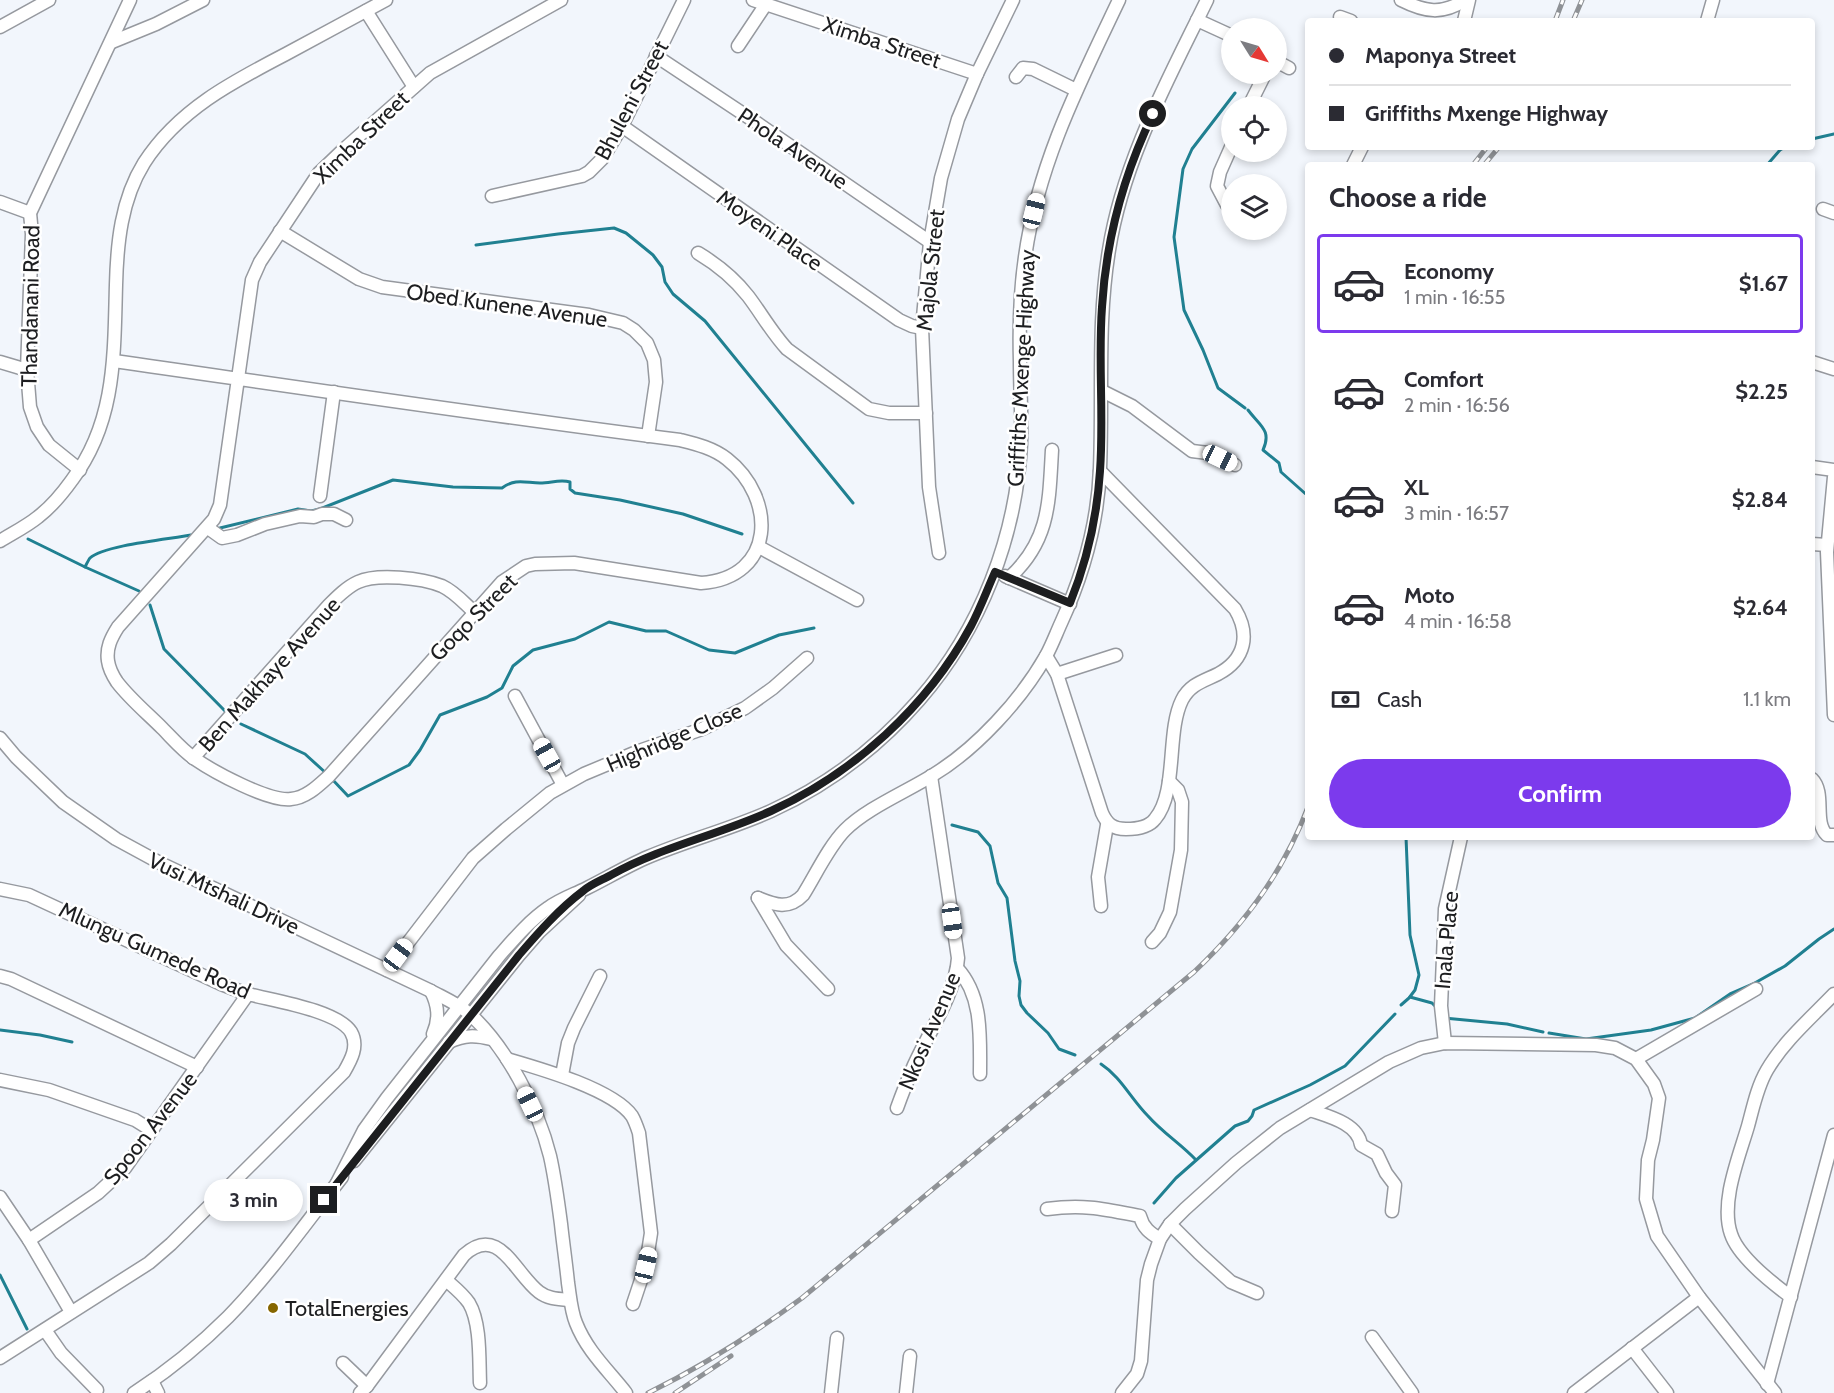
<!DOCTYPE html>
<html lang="en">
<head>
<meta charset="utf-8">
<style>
	:root { --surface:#fff; --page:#f2f2f3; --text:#2b2b33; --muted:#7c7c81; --line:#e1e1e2; --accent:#7c3aed }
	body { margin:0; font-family:Cabin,sans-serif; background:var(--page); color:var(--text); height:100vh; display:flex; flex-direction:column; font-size:22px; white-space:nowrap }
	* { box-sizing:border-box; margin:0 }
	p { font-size:20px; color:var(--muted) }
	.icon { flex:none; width:33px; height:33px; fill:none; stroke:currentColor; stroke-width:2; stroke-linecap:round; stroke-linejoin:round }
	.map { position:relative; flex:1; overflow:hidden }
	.side { position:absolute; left:1305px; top:162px; width:510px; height:678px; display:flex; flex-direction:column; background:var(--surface); border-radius:6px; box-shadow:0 3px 9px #0003 }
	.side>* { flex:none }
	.guide { position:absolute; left:1305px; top:18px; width:510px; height:132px; border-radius:6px; box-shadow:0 3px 9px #0003; display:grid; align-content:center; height:132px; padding:0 24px; background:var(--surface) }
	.needle { width:39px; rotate:127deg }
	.controls { position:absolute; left:1221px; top:18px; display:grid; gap:12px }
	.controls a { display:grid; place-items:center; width:66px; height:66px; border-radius:50%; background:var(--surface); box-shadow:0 3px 9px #0003; font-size:30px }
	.end { position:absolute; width:27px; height:27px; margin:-14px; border:8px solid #1d1e20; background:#fff; box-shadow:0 0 0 3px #fff }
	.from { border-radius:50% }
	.bubble { position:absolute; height:42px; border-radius:21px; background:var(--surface); box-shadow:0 3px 9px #0003; font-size:20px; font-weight:700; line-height:42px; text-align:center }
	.car { position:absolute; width:18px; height:36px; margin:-18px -9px; border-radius:8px; box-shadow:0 0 4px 2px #0007; background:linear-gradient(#fff 24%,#345 0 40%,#fff 0 76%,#345 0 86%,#fff 0) }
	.guide b { display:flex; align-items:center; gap:21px; height:57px; font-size:22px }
	.guide b+b { border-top:2px solid var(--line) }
	.guide i { width:15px; height:15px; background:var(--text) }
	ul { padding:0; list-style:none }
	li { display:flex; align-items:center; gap:18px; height:99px; margin:0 12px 9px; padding:0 12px; border:3px solid transparent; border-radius:6px }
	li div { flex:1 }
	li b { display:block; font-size:22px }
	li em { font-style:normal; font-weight:700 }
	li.on { border-color:var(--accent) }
	li>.icon { width:54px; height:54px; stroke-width:1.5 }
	h2 { padding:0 24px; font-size:27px; line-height:72px }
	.pay { display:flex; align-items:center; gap:15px; height:66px; padding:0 24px; font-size:22px }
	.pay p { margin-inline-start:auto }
	.button { display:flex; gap:12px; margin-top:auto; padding:12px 24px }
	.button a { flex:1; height:69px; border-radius:36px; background:var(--accent); color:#fff; font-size:24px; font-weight:700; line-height:69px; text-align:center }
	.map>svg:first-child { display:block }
</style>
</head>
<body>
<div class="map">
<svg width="1834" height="1393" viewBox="0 0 1834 1393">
	<rect width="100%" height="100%" fill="#f2f6fc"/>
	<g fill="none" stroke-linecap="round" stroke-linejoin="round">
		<g stroke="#208091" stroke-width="3">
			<path d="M1235,93L1192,149L1183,169L1174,237L1184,310L1203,350L1218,388L1245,408"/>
			<path d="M1812,139L1834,134"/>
			<path d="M1767,165L1780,150L1785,147"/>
			<path d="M476,245L558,234L614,228L626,233L653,255L662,267L665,282L673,294L705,321L853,503"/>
			<path d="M1248,410C1260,426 1272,430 1263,450L1279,463L1281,472L1308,496"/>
			<path d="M220,528L298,509L311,511L320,509L393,480L453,487L502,488C515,478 526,483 540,483C551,483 560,479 570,482V489L575,493L620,500L683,514L742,534"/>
			<path d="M28,539L85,567C86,565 89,559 90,558C104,545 170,539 191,535"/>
			<path d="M85,567L139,591"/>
			<path d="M150,605L164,649L226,712"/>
			<path d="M241,724L305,754L327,774"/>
			<path d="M331,778L348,796L409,765L420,750L440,715L487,697L502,688L513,666L533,650L575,639L609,622L646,631H666L709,650L735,653L779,635L814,628"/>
			<path d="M952,825L978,832L990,846L998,883L1007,898L1015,961L1020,981L1019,996L1021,1005L1027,1013L1048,1033L1059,1049L1075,1055"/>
			<path d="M1410,997L1432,1003L1438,1009"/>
			<path d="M1401,1005L1409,998L1415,990L1419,975L1410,935L1406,837"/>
			<path d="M1444,1018L1507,1024L1543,1032"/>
			<path d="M0,1030L40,1035L72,1042"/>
			<path d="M1549,1033L1586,1039L1651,1030L1695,1018L1730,994L1753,984L1785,966L1819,939L1834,929"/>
			<path d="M1101,1064C1121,1077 1131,1099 1148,1116C1163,1133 1181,1144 1196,1160"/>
			<path d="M1154,1203L1176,1178L1235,1126L1248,1121L1252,1116L1254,1110L1310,1085L1345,1066L1395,1014"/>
			<path d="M0,1275L27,1329"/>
		</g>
		<defs>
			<g id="minor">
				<path d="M753,0L977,74"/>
				<path d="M1401,0C1425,12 1442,15 1465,0"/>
				<path d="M366,11L414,87"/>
				<path d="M1340,17L1351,21"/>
				<path d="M1197,20L1232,36"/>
				<path d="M1464,21L1469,0"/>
				<path d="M1707,21L1713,0"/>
				<path d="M0,27L49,0"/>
				<path d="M112,42L156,24L203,0"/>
				<path d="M738,46L766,4"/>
				<path d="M656,56L754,121L930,242"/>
				<path d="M1276,61L1289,68"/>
				<path d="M1016,77L1023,68L1033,69L1076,90"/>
				<path d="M1249,106L1265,74"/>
				<path d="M622,126L899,320L912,326L922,328"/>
				<path d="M1353,165L1362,147"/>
				<path d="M492,196L582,176L589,172L602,159L622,126L684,0"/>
				<path d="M0,202L30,213"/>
				<path d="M1227,205L1217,186L1220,172L1232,145"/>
				<path d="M1823,209L1834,213"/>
				<path d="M280,231L359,279L382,287L589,315L623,323L634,330L647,343L654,360L656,382L648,436"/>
				<path d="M698,253C718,265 734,278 748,296C761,313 772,333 787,349L869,409L889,413H926"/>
				<path d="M114,361C303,388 491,416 680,440C696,444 713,448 727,459C777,498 776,578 701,583L574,563L535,564L526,566L502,582L329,776C318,786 306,798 291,799C269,802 214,772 195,759C183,751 172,738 162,728C147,713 130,699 117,682C113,676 109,668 108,661C106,648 111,638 118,627L214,519L220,505L252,280L260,262L313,182L319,173L343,150L430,73L561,0"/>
				<path d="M0,362L27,370"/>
				<path d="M1812,362L1834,369"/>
				<path d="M1102,391L1132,406L1192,451L1208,453L1235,465"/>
				<path d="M1812,467L1834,470"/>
				<path d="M80,470L49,445L37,427L30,407L27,370L32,234L30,213L130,0"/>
				<path d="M1834,477L1827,552L1834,715"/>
				<path d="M320,496L334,392"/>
				<path d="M208,528L222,538L237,535L265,524L300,516L314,517L322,514H334L346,520"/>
				<path d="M0,541C13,533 27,526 38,517C51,507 62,494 72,480C116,422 114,355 116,285C117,244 121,200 144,163C178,110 232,82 286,54C319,36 353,18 386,0"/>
				<path d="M1812,544L1827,545"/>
				<path d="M759,547L857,600"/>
				<path d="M939,553L929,487L922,328L930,242L941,178L958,119L977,74L1013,0"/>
				<path d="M1005,576L1070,604"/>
				<path d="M1009,578C1050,541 1049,502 1052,450"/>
				<path d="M1046,656L1057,674L1102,813C1107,824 1113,829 1126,829C1136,829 1149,827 1155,819C1178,792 1166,732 1182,700C1190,684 1204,681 1218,674C1246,659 1250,634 1235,609L1100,471"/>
				<path d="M1057,674L1116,655"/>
				<path d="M515,696L563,785"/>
				<path d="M0,738L16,757L63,802L116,839L162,864L431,991C444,998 458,1004 470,1014C507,1048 538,1108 550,1156C555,1178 558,1201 561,1224C563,1243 566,1263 568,1283C570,1296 571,1311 576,1323C587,1351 608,1370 626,1393"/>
				<path d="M193,758L329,605C338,596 347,587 358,582C377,573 422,578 442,586C455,592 464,603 474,612"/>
				<path d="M1812,779C1826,793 1813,822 1827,835H1834"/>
				<path d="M0,889L29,895L221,984C231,988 241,992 252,995C276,1001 338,1011 351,1032C359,1046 351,1060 344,1072L171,1244L149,1263L0,1358"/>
				<path d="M758,898C775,905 789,910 803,895C815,876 829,846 845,830C867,808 906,792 933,775C976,749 1021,700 1046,656C1052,645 1056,634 1061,623C1084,573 1098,523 1100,468C1103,395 1097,322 1109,250C1123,161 1168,80 1207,0"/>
				<path d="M758,898L786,945L828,989"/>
				<path d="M1101,906L1098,877L1107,825"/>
				<path d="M1152,942L1160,933L1170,912L1181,850L1182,802L1178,790L1169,781"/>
				<path d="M957,968C983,996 980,1037 980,1074"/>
				<path d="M387,970L473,858L506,829L550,793L584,774L639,751L702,729L745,708L773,688L807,658"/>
				<path d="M0,976L11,979L197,1067"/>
				<path d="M431,991C438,1005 440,1018 433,1034"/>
				<path d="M449,1042C465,1035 475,1035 491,1039"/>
				<path d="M1445,1043L1441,1006L1445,909L1461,837"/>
				<path d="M507,1059C538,1068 613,1089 632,1116C635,1121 637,1127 639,1133L651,1233L646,1265L633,1304"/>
				<path d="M1636,1059L1756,989"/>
				<path d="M562,1075L568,1043L574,1028L600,976"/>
				<path d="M0,1080L49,1090L135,1120L151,1130"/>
				<path d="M897,1108C902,1094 908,1079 914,1065C928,1034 956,992 958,958L931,776"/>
				<path d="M1310,1110C1327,1116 1358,1123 1361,1145L1377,1154L1386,1173L1395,1185L1392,1211"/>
				<path d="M354,1161L519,955L539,932L579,895"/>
				<path d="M337,1183L364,1130L387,1098L499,956C514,939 529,921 548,908C560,899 573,895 587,888C607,878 627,866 648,857C688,840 731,829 771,811C828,785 878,747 919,700C981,629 1016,537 1021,444C1022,417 1020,389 1020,362C1019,327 1020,291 1025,257C1038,164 1079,84 1119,0"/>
				<path d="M0,1197L29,1240L71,1312"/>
				<path d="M1047,1209C1084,1204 1104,1209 1140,1216C1143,1228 1150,1233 1160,1239"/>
				<path d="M1170,1224L1199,1253L1231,1282L1257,1293"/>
				<path d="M29,1240L98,1193L125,1168L248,994"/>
				<path d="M446,1280C454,1287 463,1294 469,1303C481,1323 479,1360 480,1383"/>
				<path d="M1791,1297C1772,1283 1738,1256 1731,1234C1720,1202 1739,1157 1748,1126C1753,1108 1757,1087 1767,1070C1784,1041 1811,1018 1834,994"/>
				<path d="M45,1330L61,1353L97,1390"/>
				<path d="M1372,1337L1412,1393"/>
				<path d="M1632,1348L1667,1393"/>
				<path d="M343,1363L367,1386"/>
				<path d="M152,1381L158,1393"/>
				<path d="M1767,1384L1834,1135"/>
				<path d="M134,1393C168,1371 200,1345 228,1317C270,1274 305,1224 342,1177"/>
				<path d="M360,1393L367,1386L464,1255C499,1223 515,1274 539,1292C548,1299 559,1299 570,1300"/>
				<path d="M831,1393L837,1338"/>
				<path d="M906,1393L910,1356"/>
				<path d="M1122,1393L1137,1374L1141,1361L1147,1280L1151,1264L1160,1239L1170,1224L1185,1209L1236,1163L1280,1128L1389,1062L1421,1048L1445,1043L1596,1045L1615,1048L1636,1059L1654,1084L1659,1098L1653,1140L1648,1160L1646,1199L1657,1236L1699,1297L1775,1393"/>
				<path d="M1574,1393L1699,1297"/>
			</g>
		</defs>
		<use href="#minor" stroke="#96999f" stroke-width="15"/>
		<use href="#minor" stroke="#fff" stroke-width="12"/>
		<defs>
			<g id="rail">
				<path d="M1555,21L1563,0"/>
				<path d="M1573,21L1582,0"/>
				<path d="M1473,165L1487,147"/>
				<path d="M1484,165L1499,147"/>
				<path d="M648,1393C703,1366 753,1334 802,1298L1194,972C1244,925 1284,871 1308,807"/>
				<path d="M675,1393L731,1356"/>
			</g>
		</defs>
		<use href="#rail" stroke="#8f9296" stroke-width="5"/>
		<use href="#rail" stroke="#fff" stroke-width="3" stroke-dasharray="9" stroke-linecap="butt"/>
	</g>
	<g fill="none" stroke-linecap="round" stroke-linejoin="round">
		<path stroke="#1d1e20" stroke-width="8" d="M324,1200L519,955C538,933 559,909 583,891C591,884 602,880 611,875C661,847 718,835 771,811C854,773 927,707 971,626C980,609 987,590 995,572L1070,603C1087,561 1097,517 1100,471C1104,416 1098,361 1102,307C1106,240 1124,174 1153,114"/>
	</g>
	<circle fill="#866600" stroke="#fff" stroke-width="2" cx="273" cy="1308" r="6"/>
	<g text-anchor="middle" stroke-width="5" stroke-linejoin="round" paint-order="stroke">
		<g font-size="22" fill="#1d1e20" stroke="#fff">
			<text transform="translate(882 42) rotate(18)" y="8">Ximba Street</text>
			<text transform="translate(631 100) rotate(-62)" y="8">Bhuleni Street</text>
			<text transform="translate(361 137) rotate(-44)" y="8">Ximba Street</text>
			<text transform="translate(793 148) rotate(34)" y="8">Phola Avenue</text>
			<text transform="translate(770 230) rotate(35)" y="8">Moyeni Place</text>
			<text transform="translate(930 270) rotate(-84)" y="8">Majola Street</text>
			<text transform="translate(507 305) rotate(8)" y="8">Obed Kunene Avenue</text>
			<text transform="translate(30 306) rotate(-89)" y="8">Thandanani Road</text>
			<text transform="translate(1021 368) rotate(-87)" y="8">Griffiths Mxenge Highway</text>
			<text transform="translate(473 617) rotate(-45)" y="8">Goqo Street</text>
			<text transform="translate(269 674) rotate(-48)" y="8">Ben Makhaye Avenue</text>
			<text transform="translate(674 737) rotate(-23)" y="8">Highridge Close</text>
			<text transform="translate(224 893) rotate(25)" y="8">Vusi Mtshali Drive</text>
			<text transform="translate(1446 940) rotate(-85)" y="8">Inala Place</text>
			<text transform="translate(155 950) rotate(24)" y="8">Mlungu Gumede Road</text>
			<text transform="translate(929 1031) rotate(-67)" y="8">Nkosi Avenue</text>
			<text transform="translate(150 1128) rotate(-52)" y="8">Spoon Avenue</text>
		</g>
		<g font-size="22" fill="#1d1e20" stroke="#fff" text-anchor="start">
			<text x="285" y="1316">TotalEnergies</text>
		</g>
	</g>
</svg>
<div class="controls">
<a><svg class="needle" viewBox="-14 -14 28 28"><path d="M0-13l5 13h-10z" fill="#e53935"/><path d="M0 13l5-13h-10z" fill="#7c7c81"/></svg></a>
<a><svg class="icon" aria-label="locate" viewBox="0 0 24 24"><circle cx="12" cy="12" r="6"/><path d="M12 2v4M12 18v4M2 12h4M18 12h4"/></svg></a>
<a><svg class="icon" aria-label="layers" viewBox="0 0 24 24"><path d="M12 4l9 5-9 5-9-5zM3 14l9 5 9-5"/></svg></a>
</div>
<i class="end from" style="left:1153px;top:114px"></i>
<i class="end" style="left:324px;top:1200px"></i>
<div class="bubble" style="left:204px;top:1179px;width:99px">3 min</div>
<i class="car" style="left:1034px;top:211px;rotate:14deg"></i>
<i class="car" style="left:1220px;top:458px;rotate:115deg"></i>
<i class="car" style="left:547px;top:755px;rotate:331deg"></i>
<i class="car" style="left:952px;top:921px;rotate:172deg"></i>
<i class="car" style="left:398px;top:955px;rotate:37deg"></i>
<i class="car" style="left:530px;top:1104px;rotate:335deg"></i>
<i class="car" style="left:646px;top:1265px;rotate:13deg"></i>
<div class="guide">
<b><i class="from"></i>Maponya Street</b>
<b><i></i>Griffiths Mxenge Highway</b>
</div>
<section class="side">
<h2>Choose a ride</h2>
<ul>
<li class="on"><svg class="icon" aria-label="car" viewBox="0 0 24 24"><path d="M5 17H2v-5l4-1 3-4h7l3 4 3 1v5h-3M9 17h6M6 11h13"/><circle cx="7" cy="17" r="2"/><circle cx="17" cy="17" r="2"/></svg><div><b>Economy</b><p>1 min · 16:55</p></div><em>$1.67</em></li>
<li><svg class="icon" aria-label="car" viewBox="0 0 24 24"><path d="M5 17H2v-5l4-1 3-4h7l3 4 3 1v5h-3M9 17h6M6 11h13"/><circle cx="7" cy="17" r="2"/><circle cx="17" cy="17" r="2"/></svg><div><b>Comfort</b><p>2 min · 16:56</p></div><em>$2.25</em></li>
<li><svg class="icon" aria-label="car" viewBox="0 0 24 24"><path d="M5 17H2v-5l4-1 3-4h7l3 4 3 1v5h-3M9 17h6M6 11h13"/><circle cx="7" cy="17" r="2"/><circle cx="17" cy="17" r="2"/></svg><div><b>XL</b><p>3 min · 16:57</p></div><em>$2.84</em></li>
<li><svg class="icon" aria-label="car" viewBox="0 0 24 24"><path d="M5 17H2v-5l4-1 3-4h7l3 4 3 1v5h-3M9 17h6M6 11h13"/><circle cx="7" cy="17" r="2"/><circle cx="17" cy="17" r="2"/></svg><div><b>Moto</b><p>4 min · 16:58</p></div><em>$2.64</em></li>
</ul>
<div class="pay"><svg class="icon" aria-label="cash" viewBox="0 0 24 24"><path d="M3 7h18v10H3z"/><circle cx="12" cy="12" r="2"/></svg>Cash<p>1.1 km</p></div>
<div class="button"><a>Confirm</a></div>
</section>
</div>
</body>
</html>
